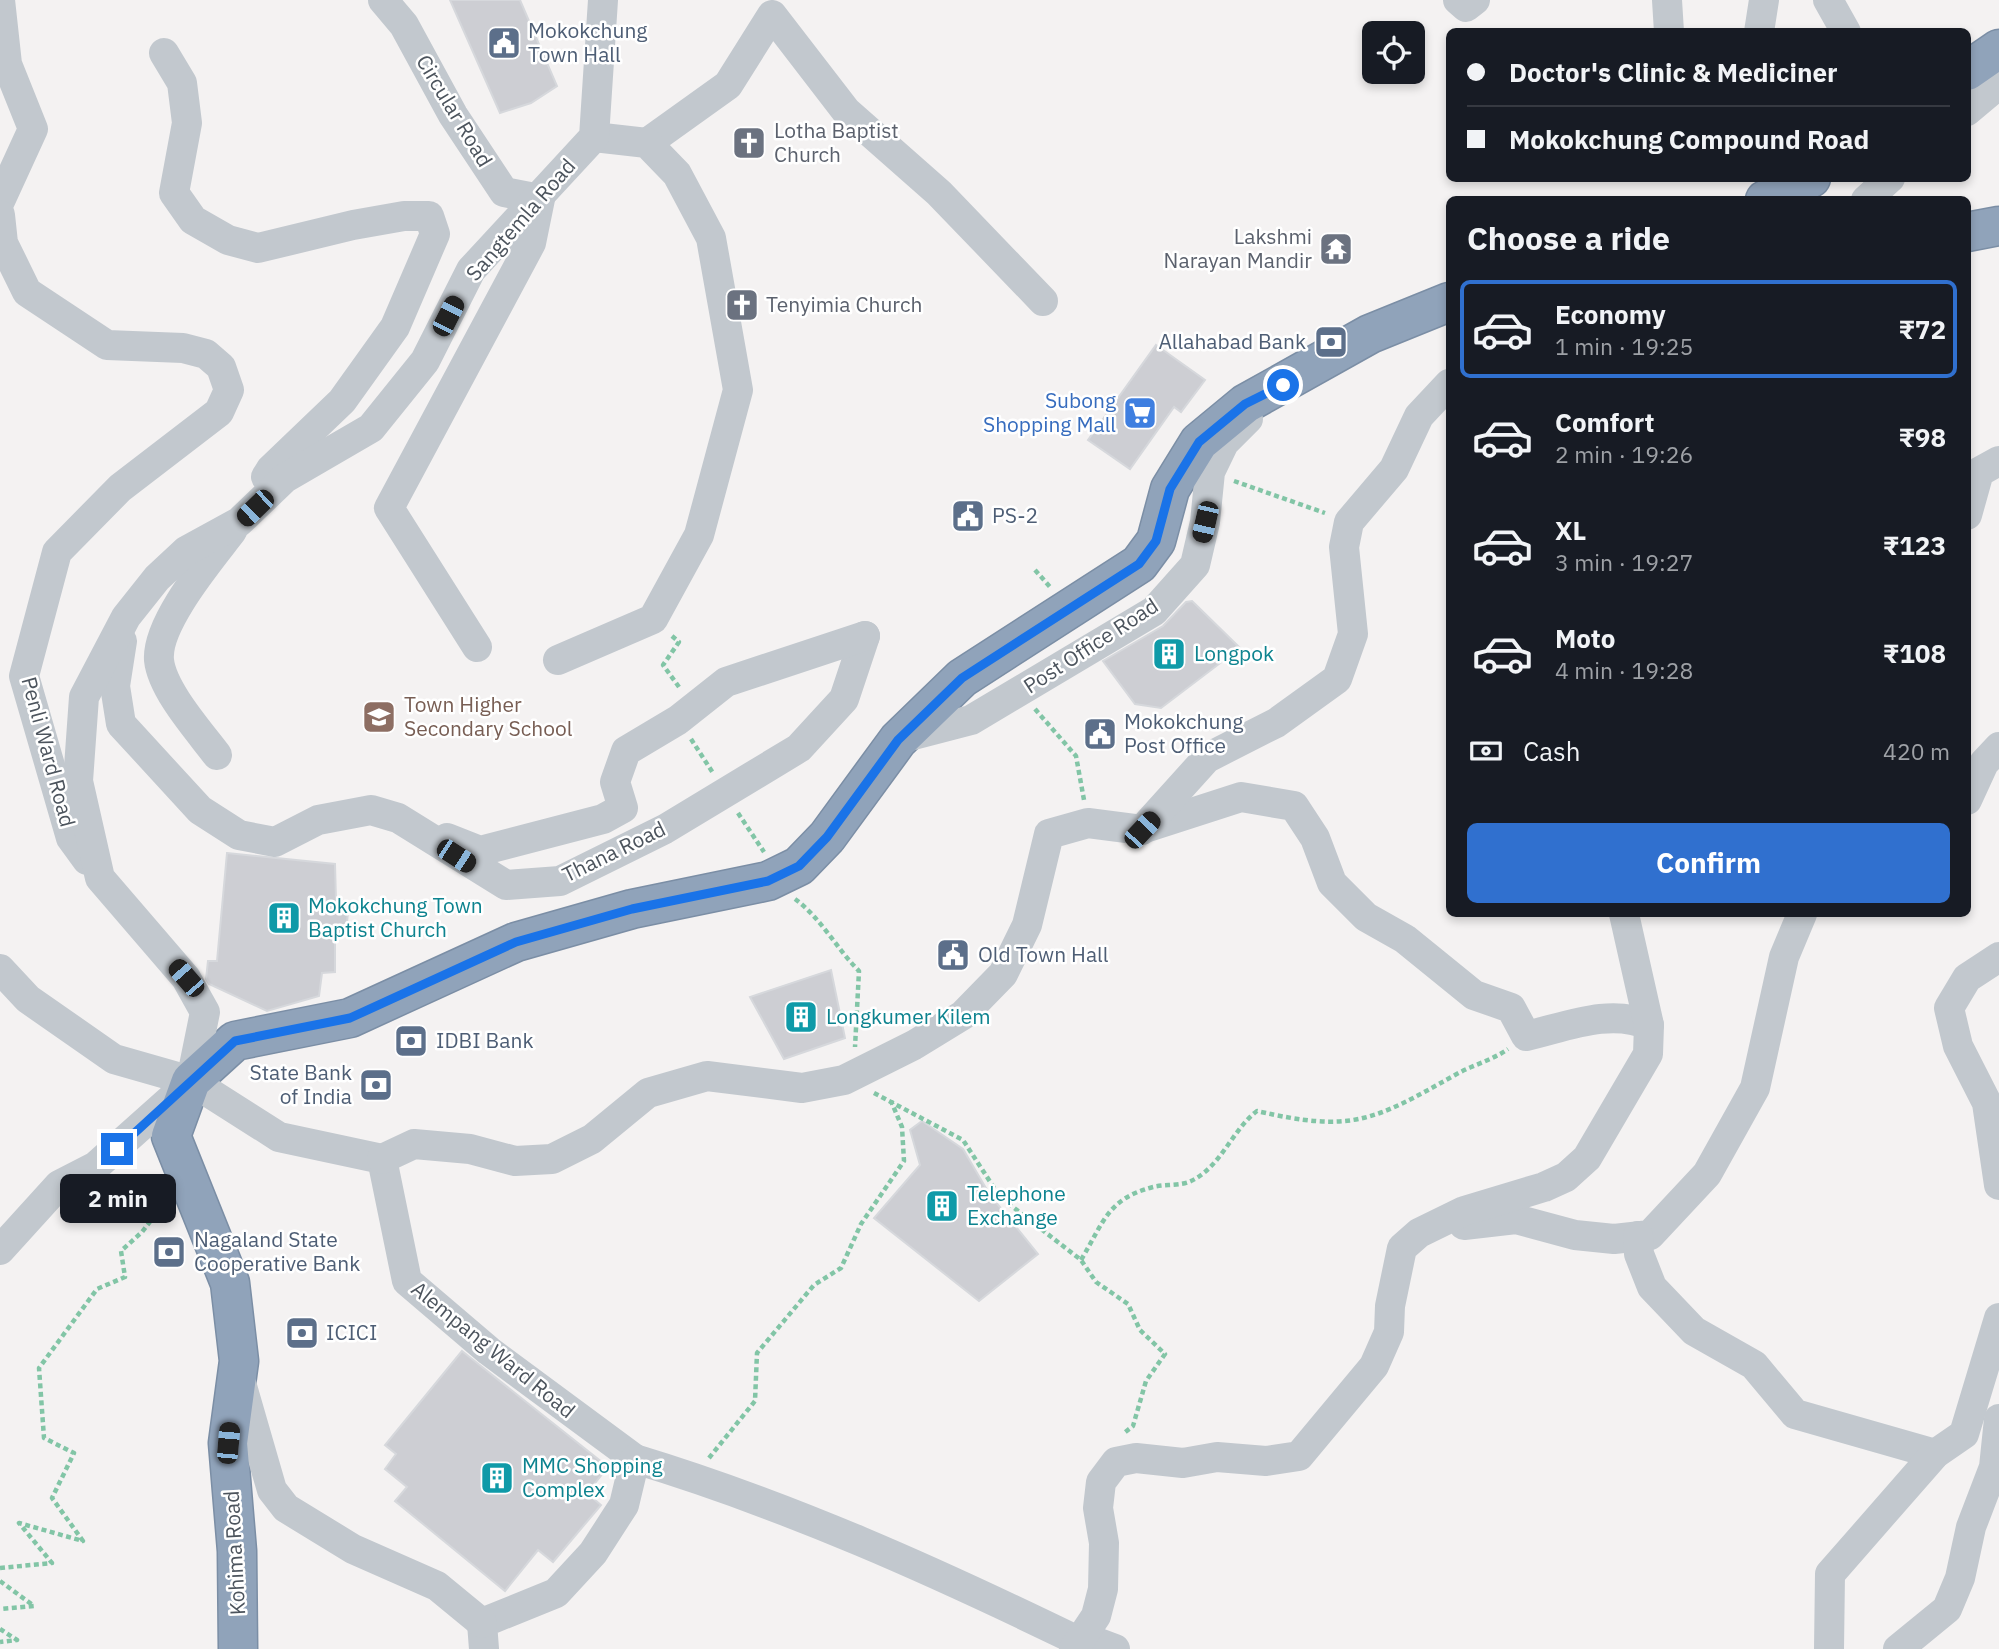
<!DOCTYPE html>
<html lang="en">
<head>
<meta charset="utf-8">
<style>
	:root { --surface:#171b24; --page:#242831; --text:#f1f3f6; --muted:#9ea1a6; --line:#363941; --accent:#3070cf }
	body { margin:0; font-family:"IBM Plex Sans",sans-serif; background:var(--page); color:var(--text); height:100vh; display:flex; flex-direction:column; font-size:26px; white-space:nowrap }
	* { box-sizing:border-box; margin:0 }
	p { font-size:23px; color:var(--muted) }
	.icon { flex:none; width:38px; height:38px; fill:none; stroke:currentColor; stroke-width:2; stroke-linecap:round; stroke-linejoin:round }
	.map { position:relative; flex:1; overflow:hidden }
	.panel { position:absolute; left:1446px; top:196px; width:525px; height:721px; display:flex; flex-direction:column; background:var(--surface); border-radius:10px; box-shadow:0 4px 10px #0003 }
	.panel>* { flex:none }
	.top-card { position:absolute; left:1446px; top:28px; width:525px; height:154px; border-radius:10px; box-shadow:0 4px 10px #0003; display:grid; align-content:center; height:154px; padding:0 21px; background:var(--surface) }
	.fabs { position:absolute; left:1362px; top:21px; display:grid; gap:14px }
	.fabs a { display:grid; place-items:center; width:63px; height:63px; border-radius:10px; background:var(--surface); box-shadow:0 4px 10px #0003; font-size:35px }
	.end { position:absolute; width:32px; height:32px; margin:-16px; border:9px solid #1a73e8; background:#fff; box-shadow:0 0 0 4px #fff }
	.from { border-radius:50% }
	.bubble { position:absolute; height:49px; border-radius:10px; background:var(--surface); box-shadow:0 4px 10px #0003; font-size:23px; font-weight:700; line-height:49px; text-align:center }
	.car { position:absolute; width:21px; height:42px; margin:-21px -10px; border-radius:9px; box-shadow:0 0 5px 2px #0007; background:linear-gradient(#222 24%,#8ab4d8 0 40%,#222 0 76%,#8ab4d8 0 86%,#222 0) }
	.top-card b { display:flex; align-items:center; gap:24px; height:66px; font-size:26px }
	.top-card b+b { border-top:2px solid var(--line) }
	.top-card i { width:18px; height:18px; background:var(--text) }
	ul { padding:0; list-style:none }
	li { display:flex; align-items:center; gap:21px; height:98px; margin:0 14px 10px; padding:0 7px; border:4px solid transparent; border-radius:10px }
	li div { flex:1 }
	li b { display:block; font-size:26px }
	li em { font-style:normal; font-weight:700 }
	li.active { border-color:var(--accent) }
	li>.icon { width:63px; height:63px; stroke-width:1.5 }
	h2 { padding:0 21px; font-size:32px; line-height:84px }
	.pay { display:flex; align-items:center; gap:18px; height:77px; padding:0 21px; font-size:26px }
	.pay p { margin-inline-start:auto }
	.action { display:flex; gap:14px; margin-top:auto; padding:14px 21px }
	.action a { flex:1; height:80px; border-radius:10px; background:var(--accent); color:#fff; font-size:28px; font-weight:700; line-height:80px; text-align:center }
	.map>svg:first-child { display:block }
</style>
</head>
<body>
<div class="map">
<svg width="1999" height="1649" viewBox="0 0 1999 1649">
	<rect width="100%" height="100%" fill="#f4f2f2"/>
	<g fill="#cdced3" stroke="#d6d8dc" stroke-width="2">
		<path d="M450,0H520L557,86L531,103L500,113Z"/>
		<path d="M1156,345L1205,380L1181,412L1174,407L1130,469L1088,440Z"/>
		<path d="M1192,601L1240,648L1161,708L1135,704L1103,661L1163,626L1186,602Z"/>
		<path d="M227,853L335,864L336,900L349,902L346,933L335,934V972L322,973L319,996L267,1011L209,984L206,979L208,961H217Z"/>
		<path d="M831,970L845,1038L784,1059L750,997Z"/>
		<path d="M922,1121L963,1149L990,1195L1038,1254L979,1301L874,1218L920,1165L910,1130Z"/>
		<path d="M462,1351L608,1467L587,1493L601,1505L553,1562L538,1550L505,1591L395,1501L407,1487L385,1469L396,1454L385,1445Z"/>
	</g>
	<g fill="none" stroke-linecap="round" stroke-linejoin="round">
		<defs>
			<g id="highway">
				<path d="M1967,71L1999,49"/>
				<path d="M1765,200L1811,178"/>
				<path d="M1967,232L1999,226"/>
				<path d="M238,1649L237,1551L228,1443L239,1361L230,1283L171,1136L191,1081L235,1041L350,1018L516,942L632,909L768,881L799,866L827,837L898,740L962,678L1139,564L1156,541L1170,489L1199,442L1245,404L1370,334L1449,302"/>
			</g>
		</defs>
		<use href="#highway" stroke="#7b8ea5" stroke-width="41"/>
		<g stroke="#82c5a6" stroke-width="4.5" stroke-dasharray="5 3.5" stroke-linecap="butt">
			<path d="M1234,481L1325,513"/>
			<path d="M1035,570L1051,588"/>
			<path d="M672,636L679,642L663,665L679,687"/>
			<path d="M1035,709L1076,756L1084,800"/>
			<path d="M691,739L713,773"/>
			<path d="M738,813L764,852"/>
			<path d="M795,899C820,917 837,949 859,971L855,1047"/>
			<path d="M874,1093L963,1140L1000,1197L1081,1260L1096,1282L1128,1304L1140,1330L1165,1354L1146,1381L1133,1426L1124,1433"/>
			<path d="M1081,1260C1104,1222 1107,1199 1153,1187C1165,1184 1181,1186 1191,1181C1221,1167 1232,1130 1257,1111C1352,1133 1373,1121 1455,1075C1472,1065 1491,1061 1508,1049"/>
			<path d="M709,1458L755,1401L757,1353L814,1285L841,1268L861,1224L904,1161L902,1127L891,1101"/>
			<path d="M0,1568L52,1563L19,1523L83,1541L52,1498L74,1453L44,1438L39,1368L97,1289L125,1277L121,1251L142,1232L167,1200"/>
			<path d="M0,1581L34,1606L0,1609"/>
			<path d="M0,1629L17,1640L0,1642"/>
		</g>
		<g stroke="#c2c8ce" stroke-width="30">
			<path d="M383,0L404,25L453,115L504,192L540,199L531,243L389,508L477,647"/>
			<path d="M1458,0L1466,7L1475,0"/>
			<path d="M1667,0L1669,32"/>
			<path d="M1828,0L1846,32"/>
			<path d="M1759,32L1764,0"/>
			<path d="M164,53L182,83L187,123L174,193L193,220L228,240L258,248L353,225L404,216H429L435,234L395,327L342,401L271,469L266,477"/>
			<path d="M1967,111L1999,84"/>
			<path d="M647,143L728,85L772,15L846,111L939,193L1043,301"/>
			<path d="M1866,200L1890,178"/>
			<path d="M0,201L33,129L7,64L0,0"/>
			<path d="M0,215L3,243L27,292L107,345L183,348L206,354L221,367L229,390L219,412L120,488L57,552L24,676L71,838L87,860"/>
			<path d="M1967,515L1979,472L1999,461"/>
			<path d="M122,641L115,686L121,724L200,810L239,835L275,842L318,820L371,810L398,818L506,885L560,881L665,829L799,748L844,699L865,636"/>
			<path d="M558,660L653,619L699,535L738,390L711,238L677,174L647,143L594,137"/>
			<path d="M898,739L971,720L1154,611L1195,565L1205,522L1210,472L1224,443L1248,419"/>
			<path d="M217,755C199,731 162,690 159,660C156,623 210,560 232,531"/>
			<path d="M1967,800L1984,763L1999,747"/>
			<path d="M1145,828L1241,797L1294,806L1315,838L1332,883L1366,917L1405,939L1474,995L1511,1008L1526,1036C1566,1027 1609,1008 1649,1025"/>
			<path d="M447,838L480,851L603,819L623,808L615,782L626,751L678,720L726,682L865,636"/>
			<path d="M1999,957L1967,978L1949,1008L1958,1046L1987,1103L1999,1185"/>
			<path d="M0,969L28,999L114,1059L191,1081L279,1137L382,1159L407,1281L489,1351L635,1459L624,1505L593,1553L556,1593L482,1623L484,1649"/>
			<path d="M191,1081L205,1012L186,978L100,878L78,781L84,697L126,617L157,578L186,551L239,522L285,478L371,428L425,361L471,270L594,137L603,0"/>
			<path d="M382,1159L414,1144L470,1149L515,1161L552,1159L592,1139L648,1093L707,1076L802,1088L844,1080L914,1045L963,1015L1003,974L1027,925L1049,834L1088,823L1142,830L1207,758L1276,723L1337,679L1353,634L1344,547L1349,522L1394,469L1419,416L1449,384"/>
			<path d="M1464,1225L1516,1219L1575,1235L1614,1239L1650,1235L1707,1174L1755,1088L1784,957L1802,914"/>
			<path d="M1638,1236L1639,1254L1652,1287L1694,1331L1754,1365L1795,1414L1935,1454"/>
			<path d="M0,1250L59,1185L96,1166L188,1084"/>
			<path d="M239,1376L272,1490L286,1508L353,1549L437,1586L482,1623"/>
			<path d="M635,1459C790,1506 934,1571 1080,1642L1099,1643L1115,1649"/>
			<path d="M1074,1649L1096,1616L1103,1589L1104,1543L1098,1508L1101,1482L1116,1462L1136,1458L1183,1463L1217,1457L1266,1461L1299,1456L1374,1366L1389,1332L1390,1306L1402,1248L1419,1233L1464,1211L1544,1187L1566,1177L1587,1158L1648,1054L1649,1025L1624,914"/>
			<path d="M1829,1649L1830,1574L1935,1454L1964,1434L1999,1318"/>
			<path d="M1898,1649L1947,1609L1960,1578L1971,1527L1994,1467L1999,1419"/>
		</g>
		<use href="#highway" stroke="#90a3ba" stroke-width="38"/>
	</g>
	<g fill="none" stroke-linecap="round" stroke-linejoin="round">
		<path stroke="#1a73e8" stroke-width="9" d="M117,1149L235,1041L350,1018L516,942L632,909L768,881L799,866L827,837L898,740L962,678L1139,564L1156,541L1170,489L1199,442L1245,404L1283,385"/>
	</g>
	<defs>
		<symbol id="civic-square" viewBox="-11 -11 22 22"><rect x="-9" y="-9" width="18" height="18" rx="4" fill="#5c6f8a" stroke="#fff"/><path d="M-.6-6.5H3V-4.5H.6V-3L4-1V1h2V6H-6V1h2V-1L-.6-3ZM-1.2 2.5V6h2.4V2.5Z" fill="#fff"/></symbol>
		<symbol id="church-square" viewBox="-11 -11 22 22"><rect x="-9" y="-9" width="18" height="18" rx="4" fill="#6b7280" stroke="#fff"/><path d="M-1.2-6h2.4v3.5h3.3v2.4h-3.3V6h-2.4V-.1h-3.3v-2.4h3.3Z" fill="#fff"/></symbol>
		<symbol id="temple-square" viewBox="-11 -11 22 22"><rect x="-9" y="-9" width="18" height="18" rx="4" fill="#6b7280" stroke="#fff"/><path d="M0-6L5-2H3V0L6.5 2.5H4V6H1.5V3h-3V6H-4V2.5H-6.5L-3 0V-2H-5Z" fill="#fff"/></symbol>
		<symbol id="bank-square" viewBox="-11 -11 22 22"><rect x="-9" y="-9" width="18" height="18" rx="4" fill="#5c6f8a" stroke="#fff"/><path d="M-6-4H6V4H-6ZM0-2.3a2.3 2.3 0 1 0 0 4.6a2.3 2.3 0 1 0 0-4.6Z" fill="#fff"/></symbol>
		<symbol id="supermarket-square" viewBox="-11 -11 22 22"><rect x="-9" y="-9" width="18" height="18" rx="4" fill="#3f7fe0" stroke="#fff"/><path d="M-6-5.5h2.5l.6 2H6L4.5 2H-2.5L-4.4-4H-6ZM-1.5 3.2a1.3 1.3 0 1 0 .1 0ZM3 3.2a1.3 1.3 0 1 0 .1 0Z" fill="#fff"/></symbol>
		<symbol id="building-square" viewBox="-11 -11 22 22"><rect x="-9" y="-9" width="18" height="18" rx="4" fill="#0f9aa8" stroke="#fff"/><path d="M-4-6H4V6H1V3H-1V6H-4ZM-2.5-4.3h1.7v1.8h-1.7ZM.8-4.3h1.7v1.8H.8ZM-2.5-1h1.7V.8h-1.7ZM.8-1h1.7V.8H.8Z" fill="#fff"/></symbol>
		<symbol id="school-square" viewBox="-11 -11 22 22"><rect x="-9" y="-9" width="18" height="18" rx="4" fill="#8d6e63" stroke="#fff"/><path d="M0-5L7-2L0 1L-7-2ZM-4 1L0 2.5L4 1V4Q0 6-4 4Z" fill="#fff"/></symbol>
	</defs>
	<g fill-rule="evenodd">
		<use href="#civic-square" x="485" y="24" width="38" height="38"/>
		<use href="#church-square" x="730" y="124" width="38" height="38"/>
		<use href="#temple-square" x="1317" y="230" width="38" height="38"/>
		<use href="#church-square" x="723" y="286" width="38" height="38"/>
		<use href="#bank-square" x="1312" y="323" width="38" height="38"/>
		<use href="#supermarket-square" x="1121" y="394" width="38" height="38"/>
		<use href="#civic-square" x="949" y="497" width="38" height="38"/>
		<use href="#building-square" x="1150" y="635" width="38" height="38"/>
		<use href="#school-square" x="360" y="698" width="38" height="38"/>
		<use href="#civic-square" x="1081" y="715" width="38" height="38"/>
		<use href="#building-square" x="265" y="899" width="38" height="38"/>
		<use href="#civic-square" x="934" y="936" width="38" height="38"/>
		<use href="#building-square" x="782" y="998" width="38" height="38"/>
		<use href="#bank-square" x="392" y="1022" width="38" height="38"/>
		<use href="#bank-square" x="357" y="1066" width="38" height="38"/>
		<use href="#building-square" x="923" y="1187" width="38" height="38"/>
		<use href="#bank-square" x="150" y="1233" width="38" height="38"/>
		<use href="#bank-square" x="283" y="1314" width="38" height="38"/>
		<use href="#building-square" x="478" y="1459" width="38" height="38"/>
	</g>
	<g text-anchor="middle" stroke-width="5" stroke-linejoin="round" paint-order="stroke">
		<g font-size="21" fill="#4e5e75" stroke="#fff" text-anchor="start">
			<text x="528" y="38">Mokokchung<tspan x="528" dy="24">Town Hall</tspan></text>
			<text x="1306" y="349" text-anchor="end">Allahabad Bank</text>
			<text x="992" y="523">PS-2</text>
			<text x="1124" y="729">Mokokchung<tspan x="1124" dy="24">Post Office</tspan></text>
			<text x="978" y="962">Old Town Hall</text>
			<text x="436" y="1048">IDBI Bank</text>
			<text x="352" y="1080" text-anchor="end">State Bank<tspan x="352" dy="24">of India</tspan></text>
			<text x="194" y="1247">Nagaland State<tspan x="194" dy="24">Cooperative Bank</tspan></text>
			<text x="326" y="1340">ICICI</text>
		</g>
		<g font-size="21" fill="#4c545d" stroke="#fff">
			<text transform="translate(454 111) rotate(59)" y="7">Circular Road</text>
			<text transform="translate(521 220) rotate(-49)" y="7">Sangtemla Road</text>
			<text transform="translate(1091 646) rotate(-33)" y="7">Post Office Road</text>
			<text transform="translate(48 752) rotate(75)" y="7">Penli Ward Road</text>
			<text transform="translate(614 852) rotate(-26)" y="7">Thana Road</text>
			<text transform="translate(493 1350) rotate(39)" y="7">Alempang Ward Road</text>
			<text transform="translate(235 1553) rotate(-93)" y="7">Kohima Road</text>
		</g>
		<g font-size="21" fill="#5b616d" stroke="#fff" text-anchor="start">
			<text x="774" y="138">Lotha Baptist<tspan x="774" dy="24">Church</tspan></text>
			<text x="1312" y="244" text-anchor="end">Lakshmi<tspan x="1312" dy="24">Narayan Mandir</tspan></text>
			<text x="766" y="312">Tenyimia Church</text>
		</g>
		<g font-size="21" fill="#366cbe" stroke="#fff" text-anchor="end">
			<text x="1116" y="408">Subong<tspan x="1116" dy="24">Shopping Mall</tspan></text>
		</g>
		<g font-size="21" fill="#0d838f" stroke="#fff" text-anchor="start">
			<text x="1194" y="661">Longpok</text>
			<text x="308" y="913">Mokokchung Town<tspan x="308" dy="24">Baptist Church</tspan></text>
			<text x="826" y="1024">Longkumer Kilem</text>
			<text x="967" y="1201">Telephone<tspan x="967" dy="24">Exchange</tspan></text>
			<text x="522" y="1473">MMC Shopping<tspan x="522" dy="24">Complex</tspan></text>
		</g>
		<g font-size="21" fill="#785e54" stroke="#fff" text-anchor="start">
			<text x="404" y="712">Town Higher<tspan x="404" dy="24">Secondary School</tspan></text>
		</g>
	</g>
</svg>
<div class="fabs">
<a><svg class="icon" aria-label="locate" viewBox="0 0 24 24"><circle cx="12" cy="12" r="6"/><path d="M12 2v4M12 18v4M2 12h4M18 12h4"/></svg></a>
</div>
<i class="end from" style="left:1283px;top:385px"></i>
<i class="end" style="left:117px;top:1149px"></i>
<div class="bubble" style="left:60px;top:1174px;width:116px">2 min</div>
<i class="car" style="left:448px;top:316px;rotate:27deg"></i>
<i class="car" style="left:255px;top:508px;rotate:226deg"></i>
<i class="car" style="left:1205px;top:522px;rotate:193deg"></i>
<i class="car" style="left:1142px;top:830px;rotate:43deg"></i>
<i class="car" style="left:456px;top:856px;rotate:123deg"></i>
<i class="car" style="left:186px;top:978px;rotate:319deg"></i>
<i class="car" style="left:228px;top:1443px;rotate:5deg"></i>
<div class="top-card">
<b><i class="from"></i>Doctor's Clinic &amp; Mediciner</b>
<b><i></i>Mokokchung Compound Road</b>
</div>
<section class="panel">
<h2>Choose a ride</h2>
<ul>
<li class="active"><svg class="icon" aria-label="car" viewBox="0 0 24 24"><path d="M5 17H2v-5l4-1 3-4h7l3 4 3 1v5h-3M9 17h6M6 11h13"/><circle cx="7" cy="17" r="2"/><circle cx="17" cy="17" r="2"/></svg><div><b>Economy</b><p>1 min · 19:25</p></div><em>₹72</em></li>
<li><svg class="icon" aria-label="car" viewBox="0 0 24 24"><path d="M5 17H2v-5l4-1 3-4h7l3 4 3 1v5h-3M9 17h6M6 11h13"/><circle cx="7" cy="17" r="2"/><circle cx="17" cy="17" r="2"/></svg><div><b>Comfort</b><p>2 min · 19:26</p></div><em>₹98</em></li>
<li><svg class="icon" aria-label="car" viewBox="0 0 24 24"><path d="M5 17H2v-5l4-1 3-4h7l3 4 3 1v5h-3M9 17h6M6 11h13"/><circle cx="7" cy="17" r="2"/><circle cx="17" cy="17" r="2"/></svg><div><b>XL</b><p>3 min · 19:27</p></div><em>₹123</em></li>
<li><svg class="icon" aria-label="car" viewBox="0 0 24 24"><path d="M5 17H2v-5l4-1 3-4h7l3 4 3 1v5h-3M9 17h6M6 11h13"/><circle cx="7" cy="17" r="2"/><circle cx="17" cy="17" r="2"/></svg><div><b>Moto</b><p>4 min · 19:28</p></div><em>₹108</em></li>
</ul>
<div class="pay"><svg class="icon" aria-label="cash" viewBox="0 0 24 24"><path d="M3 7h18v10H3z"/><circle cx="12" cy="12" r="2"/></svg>Cash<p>420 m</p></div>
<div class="action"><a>Confirm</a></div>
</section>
</div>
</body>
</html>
